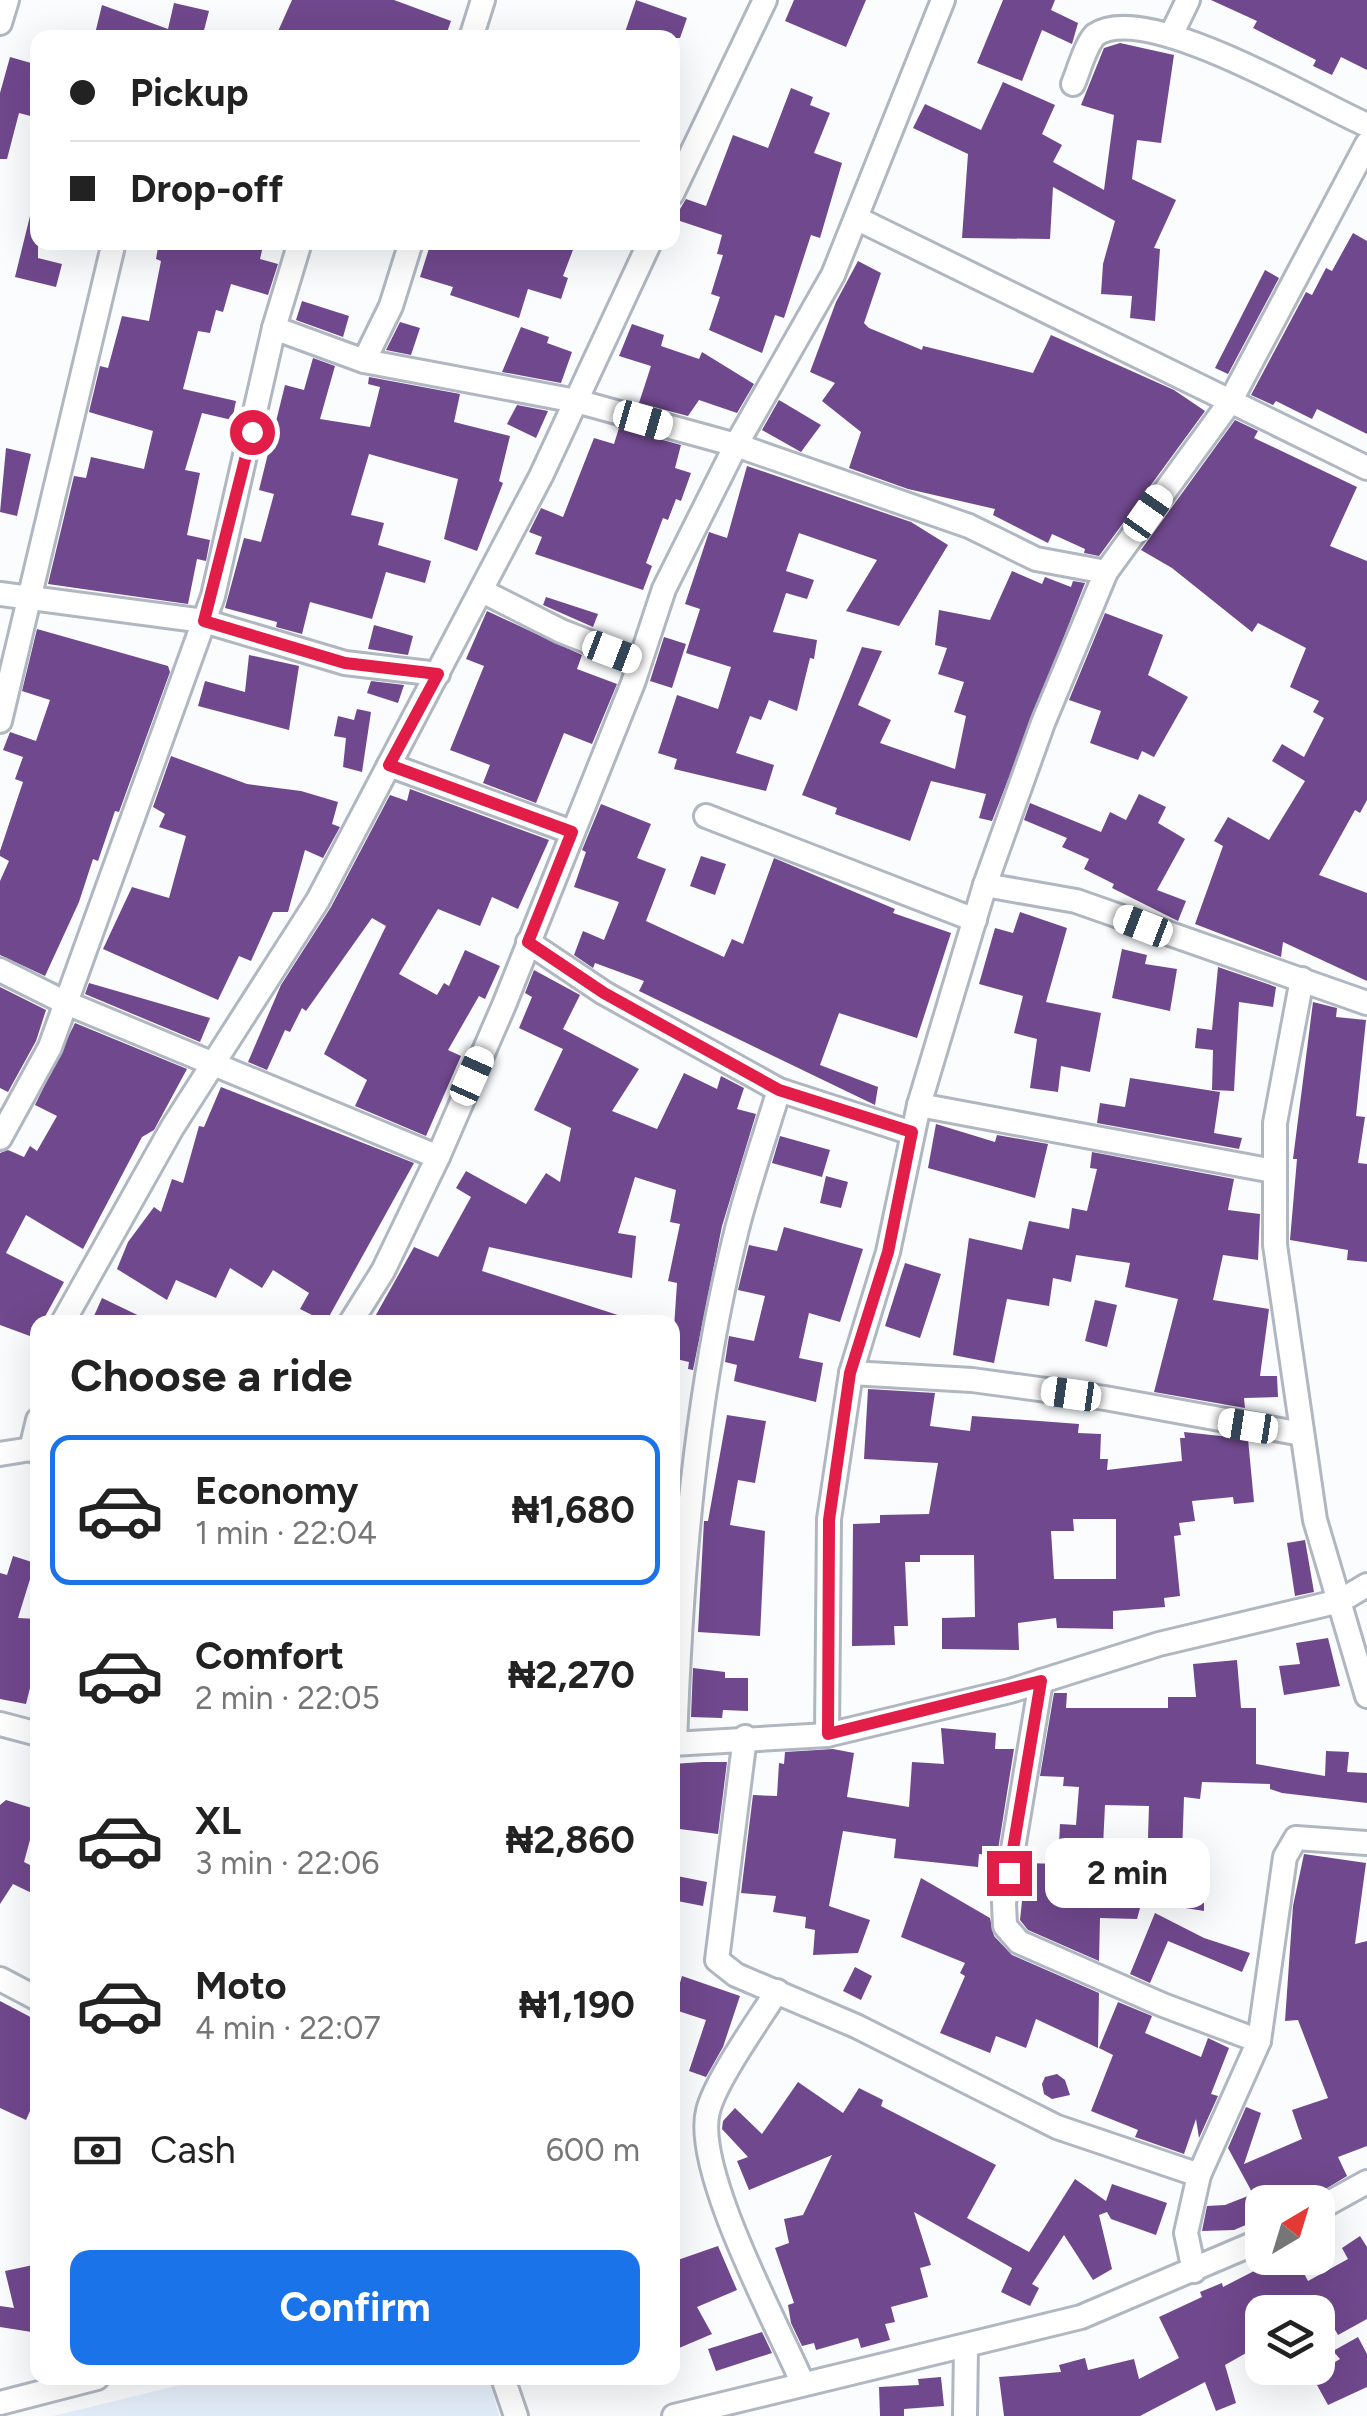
<!DOCTYPE html>
<html lang="en">
<head>
<meta charset="utf-8">
<style>
	:root { --surface:#fff; --page:#f2f2f2; --text:#222; --muted:#767676; --line:#e0e0e0; --accent:#1a73e8 }
	body { margin:0; font-family:Figtree,sans-serif; background:var(--page); color:var(--text); height:100vh; display:flex; flex-direction:column; font-size:38px; white-space:nowrap }
	* { box-sizing:border-box; margin:0 }
	p { font-size:32px; color:var(--muted) }
	.icon { flex:none; width:55px; height:55px; fill:none; stroke:currentColor; stroke-width:2; stroke-linecap:round; stroke-linejoin:round }
	.map { position:relative; flex:1; overflow:hidden }
	.panel { position:absolute; left:30px; top:1315px; width:650px; height:1070px; display:flex; flex-direction:column; background:var(--surface); border-radius:20px; box-shadow:0 10px 40px #0002 }
	.panel>* { flex:none }
	.top-card { position:absolute; left:30px; top:30px; width:650px; height:220px; border-radius:20px; box-shadow:0 10px 40px #0002; display:grid; align-content:center; height:220px; padding:0 40px; background:var(--surface) }
	.needle { width:65px; rotate:38deg }
	.fabs { position:absolute; left:1245px; top:2185px; display:grid; gap:20px }
	.fabs a { display:grid; place-items:center; width:90px; height:90px; border-radius:20px; background:var(--surface); box-shadow:0 10px 40px #0002; font-size:50px }
	.end { position:absolute; width:45px; height:45px; margin:-22px; border:12px solid #e11d48; background:#fff; box-shadow:0 0 0 5px #fff }
	.from { border-radius:50% }
	.bubble { position:absolute; height:70px; border-radius:20px; background:var(--surface); box-shadow:0 10px 40px #0002; font-size:32px; font-weight:700; line-height:70px; text-align:center }
	.car { position:absolute; width:30px; height:60px; margin:-30px -15px; border-radius:12px; box-shadow:0 0 8px 2px #0007; background:linear-gradient(#fff 24%,#345 0 40%,#fff 0 76%,#345 0 86%,#fff 0) }
	.top-card b { display:flex; align-items:center; gap:35px; height:95px; font-size:38px }
	.top-card b+b { border-top:2px solid var(--line) }
	.top-card i { width:25px; height:25px; background:var(--text) }
	ul { padding:0; list-style:none }
	li { display:flex; align-items:center; gap:30px; height:150px; margin:0 20px 15px; padding:0 20px; border:5px solid transparent; border-radius:20px }
	li div { flex:1 }
	li b { display:block; font-size:38px }
	li em { font-style:normal; font-weight:700 }
	li.current { border-color:var(--accent) }
	li>.icon { width:90px; height:90px; stroke-width:1.5 }
	h2 { padding:0 40px; font-size:45px; line-height:120px }
	.pay { display:flex; align-items:center; gap:25px; height:110px; padding:0 40px; font-size:38px }
	.pay p { margin-inline-start:auto }
	.primary-button { display:flex; gap:20px; margin-top:auto; padding:20px 40px }
	.primary-button a { flex:1; height:115px; border-radius:20px; background:var(--accent); color:#fff; font-size:40px; font-weight:700; line-height:115px; text-align:center }
	.map>svg:first-child { display:block }
</style>
</head>
<body>
<div class="map">
<svg width="1367" height="2416" viewBox="0 0 1367 2416">
	<rect width="100%" height="100%" fill="#fafcfe"/>
	<path fill="#e6f0fc" d="M209,2378H489L499,2416H53Z"/>
	<g fill="#70488d" fill-rule="evenodd">
		<path d="M292,0H394L451,21L445,38H275Z"/>
		<path d="M636,0L687,18L680,38H623Z"/>
		<path d="M794,0H866L846,47L785,21Z"/>
		<path d="M1003,0H1055L1051,10L1078,23L1072,44L1042,30L1022,81L977,63Z"/>
		<path d="M1211,0H1367V70L1341,57L1332,75L1313,66L1316,60L1253,28L1257,21Z"/>
		<path d="M174,3L209,11L202,38H94L102,5L168,29Z"/>
		<path d="M1120,43L1174,55L1161,143L1137,140L1132,179L1176,200L1154,248L1160,249L1155,321L1130,318L1132,296L1101,294L1103,264L1115,221L1053,187L1050,239L962,238L968,154L913,128L925,104L981,130L1003,82L1055,105L1042,134L1062,145L1053,162L1104,190L1114,115L1081,105L1104,48Z"/>
		<path d="M10,57L38,65V118L19,113L7,159H0V93Z"/>
		<path d="M791,88L813,97L810,105L830,113L814,153L842,163L820,238L811,235L784,318L775,315L762,353L709,330L720,297L711,294L723,255L717,254L722,235L674,219L686,199L706,206L733,135L768,148Z"/>
		<path d="M30,216L38,217V258L62,264L56,287L15,277Z"/>
		<path d="M1353,233L1367,241V434L1317,409L1312,419L1276,401L1273,405L1251,395L1306,292L1312,295L1326,268L1332,271Z"/>
		<path d="M159,242H264L260,259L278,264L268,295L231,284L223,312L216,310L210,333L198,331L183,389L236,401L232,420L202,413L185,470L200,473L187,535L210,540L206,561L197,559L188,604L48,584L74,476L86,478L91,457L144,469L153,431L89,412L100,366L108,368L122,316L149,321L161,261L156,259Z"/>
		<path d="M431,242H576L563,276L568,278L561,299L528,289L519,318L450,295L453,287L420,277Z"/>
		<path d="M858,261L881,273L864,323L869,328L922,350L923,346L1033,373L1051,335L1174,390L1205,411L1099,556L1084,553L1085,549L1052,534L1048,543L993,515L995,509L908,489L849,468L861,432L822,401L835,383L810,372L836,302Z"/>
		<path d="M1265,270L1279,278L1228,374L1215,368Z"/>
		<path d="M302,301L349,316L343,337L296,320Z"/>
		<path d="M400,322L420,328L411,355L386,350Z"/>
		<path d="M632,324L664,335L661,346L699,359L702,352L754,384L737,413L699,400L688,416L639,403L651,366L619,356Z"/>
		<path d="M521,327L549,337L547,343L572,352L561,383L502,372Z"/>
		<path d="M313,358L335,366L320,419L370,427L380,387L368,384L369,377L460,394L454,422L510,436L499,481L503,483L477,551L444,539L458,479L369,454L351,515L384,523L378,545L431,561L425,583L386,572L372,619L310,602L302,634L276,627L277,622L225,608L244,538L261,542L274,494L259,490L285,385L304,390Z"/>
		<path d="M779,400L821,425L801,452L762,430Z"/>
		<path d="M517,405L548,411L536,438L507,424Z"/>
		<path d="M1235,420L1258,431L1254,438L1357,487L1330,546L1367,561V800L1360,813L1355,810L1319,875L1367,893V981L1283,942L1281,957L1195,924L1223,846L1214,841L1228,817L1269,840L1305,781L1272,761L1282,744L1304,757L1324,718L1313,712L1319,701L1290,687L1306,648L1258,623L1252,632L1172,568L1141,550Z"/>
		<path d="M619,428L681,445L675,468L691,473L681,501L676,499L668,520L663,518L646,563L652,566L643,590L535,554L542,537L529,532L541,508L563,517L594,438L614,444Z"/>
		<path d="M6,448L31,454L17,516L0,512Z"/>
		<path d="M747,466L911,522L948,545L899,626L846,611L877,560L799,533L786,571L814,580L807,599L786,593L773,632L817,640L814,659L810,658L797,711L769,700L761,720L750,716L736,753L774,765L766,791L674,769L677,759L658,753L677,695L718,709L731,667L686,653L700,609L685,604L709,532L727,538Z"/>
		<path d="M1012,571L1042,584L1045,577L1071,587L1073,581L1085,583L992,821L979,818L986,794L931,781L910,841L835,814L837,808L802,795L862,647L882,651L858,705L891,720L880,743L955,769L966,716L954,712L964,682L938,674L947,648L935,645L939,610L990,620Z"/>
		<path d="M546,597L598,614L593,627L543,605Z"/>
		<path d="M487,611L582,655L577,669L617,684L592,744L564,733L536,803L483,783L490,765L450,750L484,666L466,659Z"/>
		<path d="M1105,613L1163,635L1148,675L1188,697L1154,757L1142,751L1138,760L1090,743L1101,711L1069,700Z"/>
		<path d="M374,625L413,636L408,655L368,649Z"/>
		<path d="M37,629L168,666L170,672L119,812L115,811L98,861L93,859L79,902L45,976L0,955V881L9,861L0,856V851L23,782L15,779L23,757L3,750L10,732L36,741L50,700L22,691Z"/>
		<path d="M664,637L686,644L672,688L650,681Z"/>
		<path d="M249,655L299,666L289,730L198,706L205,681L245,692Z"/>
		<path d="M371,681L404,685L398,703L367,693Z"/>
		<path d="M357,709L371,712L362,772L343,767L346,738L334,736L338,716L354,720Z"/>
		<path d="M171,756L247,784L301,791L338,802L332,824L340,827L323,858L305,850L288,912H273L251,961L239,956L218,1000L103,949L132,887L169,898L186,836L159,827L165,814L153,807Z"/>
		<path d="M410,789L549,840L518,909L492,897L480,926L438,909L399,974L437,995L444,983L449,986L465,950L500,966L485,999L479,996L448,1050L461,1056L426,1136L355,1106L367,1080L324,1054L386,926L372,918L306,1011L302,1008L290,1032L285,1030L267,1070L248,1062L281,985L331,907L390,795L407,801Z"/>
		<path d="M1139,794L1166,807L1158,823L1185,839L1157,890L1186,901L1178,921L1112,888L1114,884L1084,869L1089,859L1062,847L1067,838L1024,820L1030,803L1101,832L1110,812L1126,820Z"/>
		<path d="M601,804L651,824L637,858L666,869L646,921L724,957L732,939L743,944L774,858L895,909L893,913L951,933L917,1038L839,1013L820,1065L878,1087L875,1105L639,991L644,981L595,963L593,968L574,955L583,931L604,940L619,902L574,887L586,852L582,850Z"/>
		<path d="M701,856L726,864L715,895L690,886Z"/>
		<path d="M1020,912L1067,928L1046,1002L1101,1013L1090,1072L1061,1066L1058,1092L1030,1088L1037,1039L1014,1033L1023,996L979,984L995,928L1013,933Z"/>
		<path d="M1122,949L1147,955L1145,964L1177,969L1170,1011L1112,998Z"/>
		<path d="M1218,967L1276,987L1273,1007L1239,1002L1234,1091L1212,1090L1213,1050L1195,1048L1197,1028L1212,1030Z"/>
		<path d="M534,970L580,995L563,1029L639,1069L612,1111L657,1129L684,1073L717,1089L721,1076L744,1088L737,1109L756,1114L722,1226L693,1370L688,1369L689,1362L672,1358L677,1283L668,1281L680,1224L670,1222L676,1190L635,1177L618,1233L636,1236L632,1278L489,1247L482,1271L627,1318L626,1322H372L414,1247L438,1257L471,1197L456,1188L466,1171L526,1204L546,1173L560,1182L571,1128L534,1110L563,1049L519,1028L532,997L525,993Z"/>
		<path d="M89,983L210,1018L200,1042L85,994Z"/>
		<path d="M0,987L46,1010L36,1041L8,1092L0,1088Z"/>
		<path d="M1313,1002L1337,1008L1336,1017L1366,1020L1356,1116L1365,1117L1358,1163L1367,1164V1262L1347,1260L1348,1250L1290,1240L1297,1159H1293Z"/>
		<path d="M75,1023L187,1069L154,1130L142,1137L83,1249L26,1215L6,1253L64,1282L42,1322H38V1339L0,1325V1153L8,1150L24,1157L30,1146L37,1151L57,1116L35,1105Z"/>
		<path d="M1130,1078L1220,1092L1214,1133L1242,1138L1239,1149L1097,1123L1100,1103L1125,1107Z"/>
		<path d="M221,1087L414,1163L326,1322L300,1309L309,1293L273,1270L262,1288L230,1268L216,1298L176,1280L167,1300L117,1269L128,1242L154,1207L161,1212L172,1179L183,1183L199,1126L204,1127Z"/>
		<path d="M936,1124L995,1142L997,1135L1048,1144L1035,1198L928,1168Z"/>
		<path d="M780,1136L830,1150L822,1177L772,1163Z"/>
		<path d="M1092,1152L1234,1179L1228,1210L1260,1214L1258,1260L1223,1255L1213,1300L1269,1309L1260,1376H1277L1278,1397L1244,1398L1245,1408L1154,1392L1178,1299L1125,1287L1130,1263L1076,1255L1071,1282L1053,1278L1049,1306L1007,1299L994,1363L953,1355L969,1238L1022,1250L1029,1221L1069,1229L1072,1208L1087,1211L1097,1169L1090,1168Z"/>
		<path d="M826,1176L848,1182L841,1208L820,1203Z"/>
		<path d="M784,1227L863,1249L840,1322L809,1313L799,1358L823,1363L816,1402L734,1381L737,1365L725,1362L729,1336L754,1341L765,1296L738,1290L749,1245L777,1251Z"/>
		<path d="M905,1263L941,1274L920,1338L885,1326Z"/>
		<path d="M102,1298L152,1322H109L94,1316Z"/>
		<path d="M1095,1300L1117,1305L1107,1347L1085,1341Z"/>
		<path d="M868,1389L935,1393L930,1426L970,1431L972,1416L1079,1424L1078,1433L1101,1434L1100,1459H1108L1107,1470L1182,1461L1180,1438H1185L1184,1432L1248,1439L1254,1502L1234,1504L1233,1497L1192,1501L1195,1521L1179,1523L1181,1535L1174,1536L1180,1596L1164,1598L1165,1607L1113,1611V1629L1057,1628L1056,1618L1018,1623L1019,1650L942,1649V1618L975,1617L974,1555H920V1562H905L908,1626H894L895,1645L852,1646L853,1524L880,1523V1515L929,1514L938,1463L864,1459ZM1073,1519H1116V1579H1054L1051,1531H1074Z"/>
		<path d="M727,1415L766,1421L755,1483L738,1480L730,1525L765,1531L760,1636L698,1632L704,1521H708Z"/>
		<path d="M1305,1540L1314,1592L1295,1596L1287,1543Z"/>
		<path d="M13,1556L35,1563L18,1618L38,1619V1656L26,1704L0,1699V1573L7,1575Z"/>
		<path d="M1328,1638L1340,1686L1284,1695L1279,1666L1300,1664L1296,1643Z"/>
		<path d="M1237,1660L1241,1708H1256V1764L1325,1776L1326,1751L1349,1752L1347,1772L1367,1773V1803L1282,1793L1270,1789V1784L1202,1782L1200,1799L1184,1797L1182,1854L1204,1855V1911L1142,1901L1137,1919L1100,1918L1099,1961L1028,1930L1020,1920L1026,1863L1058,1864L1060,1824L1076,1825L1079,1787L1063,1786L1064,1777L1040,1776L1054,1693H1067L1066,1708H1168V1697H1196L1193,1664ZM1105,1805L1149,1806L1147,1869L1102,1867Z"/>
		<path d="M693,1668L725,1672V1678H748V1711L723,1710L722,1718L691,1717Z"/>
		<path d="M941,1728L996,1733L995,1749H1014L997,1856L979,1854L978,1867L894,1858L896,1839L843,1831L829,1906L870,1920L858,1953L813,1955L815,1930L805,1928L806,1917L773,1912L776,1896L741,1893L753,1795L777,1796L779,1763L784,1764L785,1752L833,1749L854,1753L847,1797L909,1807L912,1762L944,1764Z"/>
		<path d="M703,1762H727L718,1834L672,1828V1764Z"/>
		<path d="M6,1800L38,1810L24,1862L38,1869V1896L13,1884L0,1904V1805Z"/>
		<path d="M1304,1854L1366,1863L1355,1944L1367,1941V2146L1338,2157L1347,2176L1306,2201L1262,2202V2218L1234,2230L1202,2231L1207,2206L1225,2205L1253,2194L1228,2148L1246,2107L1261,2113L1244,2164L1302,2139L1292,2110L1328,2098L1298,2020L1285,2021L1293,1906Z"/>
		<path d="M677,1876L707,1882L703,1906L672,1900Z"/>
		<path d="M921,1878L990,1918L994,1936L1012,1955L1099,1993L1098,2048L1036,2019L1026,2048L996,2036L990,2053L940,2033L965,1976L960,1973L965,1963L901,1937Z"/>
		<path d="M1155,1913L1204,1938L1250,1953L1242,1972L1168,1941L1150,1983L1130,1974Z"/>
		<path d="M855,1967L872,1976L861,2000L843,1991Z"/>
		<path d="M682,1976L740,1996L723,2047L706,2077L689,2071L706,2020L672,2009Z"/>
		<path d="M0,2001L38,2021V2093L26,2120L0,2108Z"/>
		<path d="M1118,2002L1152,2016L1145,2033L1201,2057L1208,2038L1229,2048L1211,2094L1218,2096L1199,2138L1196,2119L1184,2154L1135,2137L1138,2130L1091,2111L1113,2055L1099,2048Z"/>
		<path d="M1057,2074L1065,2080L1070,2095L1052,2099L1044,2094L1042,2084L1045,2077Z"/>
		<path d="M798,2082L843,2113L859,2088L883,2100L881,2106L996,2165L967,2218L1029,2252L1075,2179L1106,2201L1112,2184L1167,2203L1156,2235L1111,2219L1107,2212L1099,2215L1112,2269L1093,2280L1064,2235L1032,2284L1039,2288L1030,2306L1001,2292L1012,2268L914,2212L931,2265L920,2268L928,2297L891,2307L895,2322L885,2324L890,2340L861,2348L858,2338L816,2350L814,2343L802,2346L791,2323L788,2305L794,2303L775,2248L789,2243L784,2219L803,2215L832,2155L749,2190L737,2161L748,2157L722,2129L723,2121L735,2108L762,2134Z"/>
		<path d="M1360,2236L1367,2247V2319L1338,2335L1325,2312H1262V2344L1225,2365L1236,2403L1216,2411L1205,2382L1140,2416H1004L999,2377L1061,2372L1059,2365L1085,2358L1088,2370L1134,2359L1139,2379L1179,2358L1159,2317L1202,2297L1200,2292L1222,2283L1223,2287L1279,2258H1296L1308,2281L1348,2259L1342,2248Z"/>
		<path d="M718,2246L737,2290L697,2307L712,2334L672,2351V2262Z"/>
		<path d="M38,2264V2333L0,2327V2306L14,2308L5,2271Z"/>
		<path d="M762,2332L772,2353L716,2371L708,2349Z"/>
		<path d="M1358,2337L1367,2354V2387L1328,2405L1312,2376L1340,2359L1333,2351Z"/>
		<path d="M941,2377L944,2406L904,2409V2416H880L879,2387L919,2385L918,2379Z"/>
	</g>
	<g fill="none" stroke-linecap="round" stroke-linejoin="round">
		<defs>
			<g id="minor">
				<path d="M0,23L7,0"/>
				<path d="M1175,27L1188,0"/>
				<path d="M471,38L483,0"/>
				<path d="M1073,84C1079,70 1085,46 1095,35C1145,0 1314,102 1367,125"/>
				<path d="M672,194L765,0"/>
				<path d="M858,219L1367,468"/>
				<path d="M274,328L364,361L576,401L736,445L969,526L1036,559L1106,572"/>
				<path d="M364,361L391,306L411,242"/>
				<path d="M482,591L561,631L638,661"/>
				<path d="M0,594L204,621L345,663L438,674"/>
				<path d="M0,721L114,242"/>
				<path d="M389,765L572,832"/>
				<path d="M706,816L975,920"/>
				<path d="M985,885L1076,901L1367,1003"/>
				<path d="M528,942L604,993L779,1090L912,1133"/>
				<path d="M0,970L64,1002L438,1157"/>
				<path d="M1302,979L1275,1123V1245L1315,1520L1367,1696"/>
				<path d="M919,1105L1273,1171"/>
				<path d="M0,1138L50,1047L213,596L274,328L300,242"/>
				<path d="M63,1322L172,1128L318,900L541,476L650,242"/>
				<path d="M351,1322L383,1271L438,1157L504,1005L633,683L664,589L736,445L833,275L943,0"/>
				<path d="M851,1373L972,1380L1105,1398L1302,1434"/>
				<path d="M31,1449L38,1420"/>
				<path d="M0,1454L31,1449L38,1453"/>
				<path d="M1041,1681L1004,1903L1005,1926L1019,1942L1163,2005L1259,2041"/>
				<path d="M0,1724L38,1734"/>
				<path d="M827,1735L829,1519L851,1373L888,1252L919,1105L985,885L1043,723L1106,572L1230,402L1367,144"/>
				<path d="M745,1737L717,1960L736,1975L856,2026L1057,2127L1199,2175"/>
				<path d="M672,1744L827,1735L1010,1691L1159,1644L1340,1601L1367,1585"/>
				<path d="M675,1744C681,1571 695,1396 737,1229C749,1182 765,1136 779,1090"/>
				<path d="M0,1979L38,1999"/>
				<path d="M777,1991C759,2020 715,2081 708,2111C693,2169 777,2324 803,2384"/>
				<path d="M1318,2209L1367,2182"/>
				<path d="M1194,2271L1186,2233L1199,2175L1259,2041L1285,1857L1296,1838L1367,1843"/>
				<path d="M503,2378L516,2416"/>
				<path d="M0,2403L97,2378"/>
				<path d="M674,2416L1081,2317L1262,2240"/>
				<path d="M965,2416L966,2347"/>
			</g>
		</defs>
		<use href="#minor" stroke="#b0b7c0" stroke-width="28"/>
		<use href="#minor" stroke="#fff" stroke-width="22"/>
	</g>
	<g fill="none" stroke-linecap="round" stroke-linejoin="round">
		<path stroke="#e11d48" stroke-width="12" d="M252,432L204,621L345,663L438,674L389,765L572,832L528,942L604,993L779,1090L912,1132L888,1252L850,1373L829,1520L828,1734L1041,1681L1009,1873"/>
	</g>
</svg>
<div class="fabs">
<a><svg class="needle" viewBox="-14 -14 28 28"><path d="M0-13l5 13h-10z" fill="#e53935"/><path d="M0 13l5-13h-10z" fill="#767676"/></svg></a>
<a><svg class="icon" aria-label="layers" viewBox="0 0 24 24"><path d="M12 4l9 5-9 5-9-5zM3 14l9 5 9-5"/></svg></a>
</div>
<i class="end from" style="left:252px;top:432px"></i>
<i class="end" style="left:1009px;top:1873px"></i>
<div class="bubble" style="left:1045px;top:1838px;width:165px">2 min</div>
<i class="car" style="left:643px;top:420px;rotate:106deg"></i>
<i class="car" style="left:1148px;top:513px;rotate:35deg"></i>
<i class="car" style="left:612px;top:652px;rotate:111deg"></i>
<i class="car" style="left:1143px;top:926px;rotate:291deg"></i>
<i class="car" style="left:472px;top:1076px;rotate:24deg"></i>
<i class="car" style="left:1071px;top:1394px;rotate:278deg"></i>
<i class="car" style="left:1248px;top:1426px;rotate:279deg"></i>
<div class="top-card">
<b><i class="from"></i>Pickup</b>
<b><i></i>Drop-off</b>
</div>
<section class="panel">
<h2>Choose a ride</h2>
<ul>
<li class="current"><svg class="icon" aria-label="car" viewBox="0 0 24 24"><path d="M5 17H2v-5l4-1 3-4h7l3 4 3 1v5h-3M9 17h6M6 11h13"/><circle cx="7" cy="17" r="2"/><circle cx="17" cy="17" r="2"/></svg><div><b>Economy</b><p>1 min · 22:04</p></div><em>₦1,680</em></li>
<li><svg class="icon" aria-label="car" viewBox="0 0 24 24"><path d="M5 17H2v-5l4-1 3-4h7l3 4 3 1v5h-3M9 17h6M6 11h13"/><circle cx="7" cy="17" r="2"/><circle cx="17" cy="17" r="2"/></svg><div><b>Comfort</b><p>2 min · 22:05</p></div><em>₦2,270</em></li>
<li><svg class="icon" aria-label="car" viewBox="0 0 24 24"><path d="M5 17H2v-5l4-1 3-4h7l3 4 3 1v5h-3M9 17h6M6 11h13"/><circle cx="7" cy="17" r="2"/><circle cx="17" cy="17" r="2"/></svg><div><b>XL</b><p>3 min · 22:06</p></div><em>₦2,860</em></li>
<li><svg class="icon" aria-label="car" viewBox="0 0 24 24"><path d="M5 17H2v-5l4-1 3-4h7l3 4 3 1v5h-3M9 17h6M6 11h13"/><circle cx="7" cy="17" r="2"/><circle cx="17" cy="17" r="2"/></svg><div><b>Moto</b><p>4 min · 22:07</p></div><em>₦1,190</em></li>
</ul>
<div class="pay"><svg class="icon" aria-label="cash" viewBox="0 0 24 24"><path d="M3 7h18v10H3z"/><circle cx="12" cy="12" r="2"/></svg>Cash<p>600 m</p></div>
<div class="primary-button"><a>Confirm</a></div>
</section>
</div>
</body>
</html>
